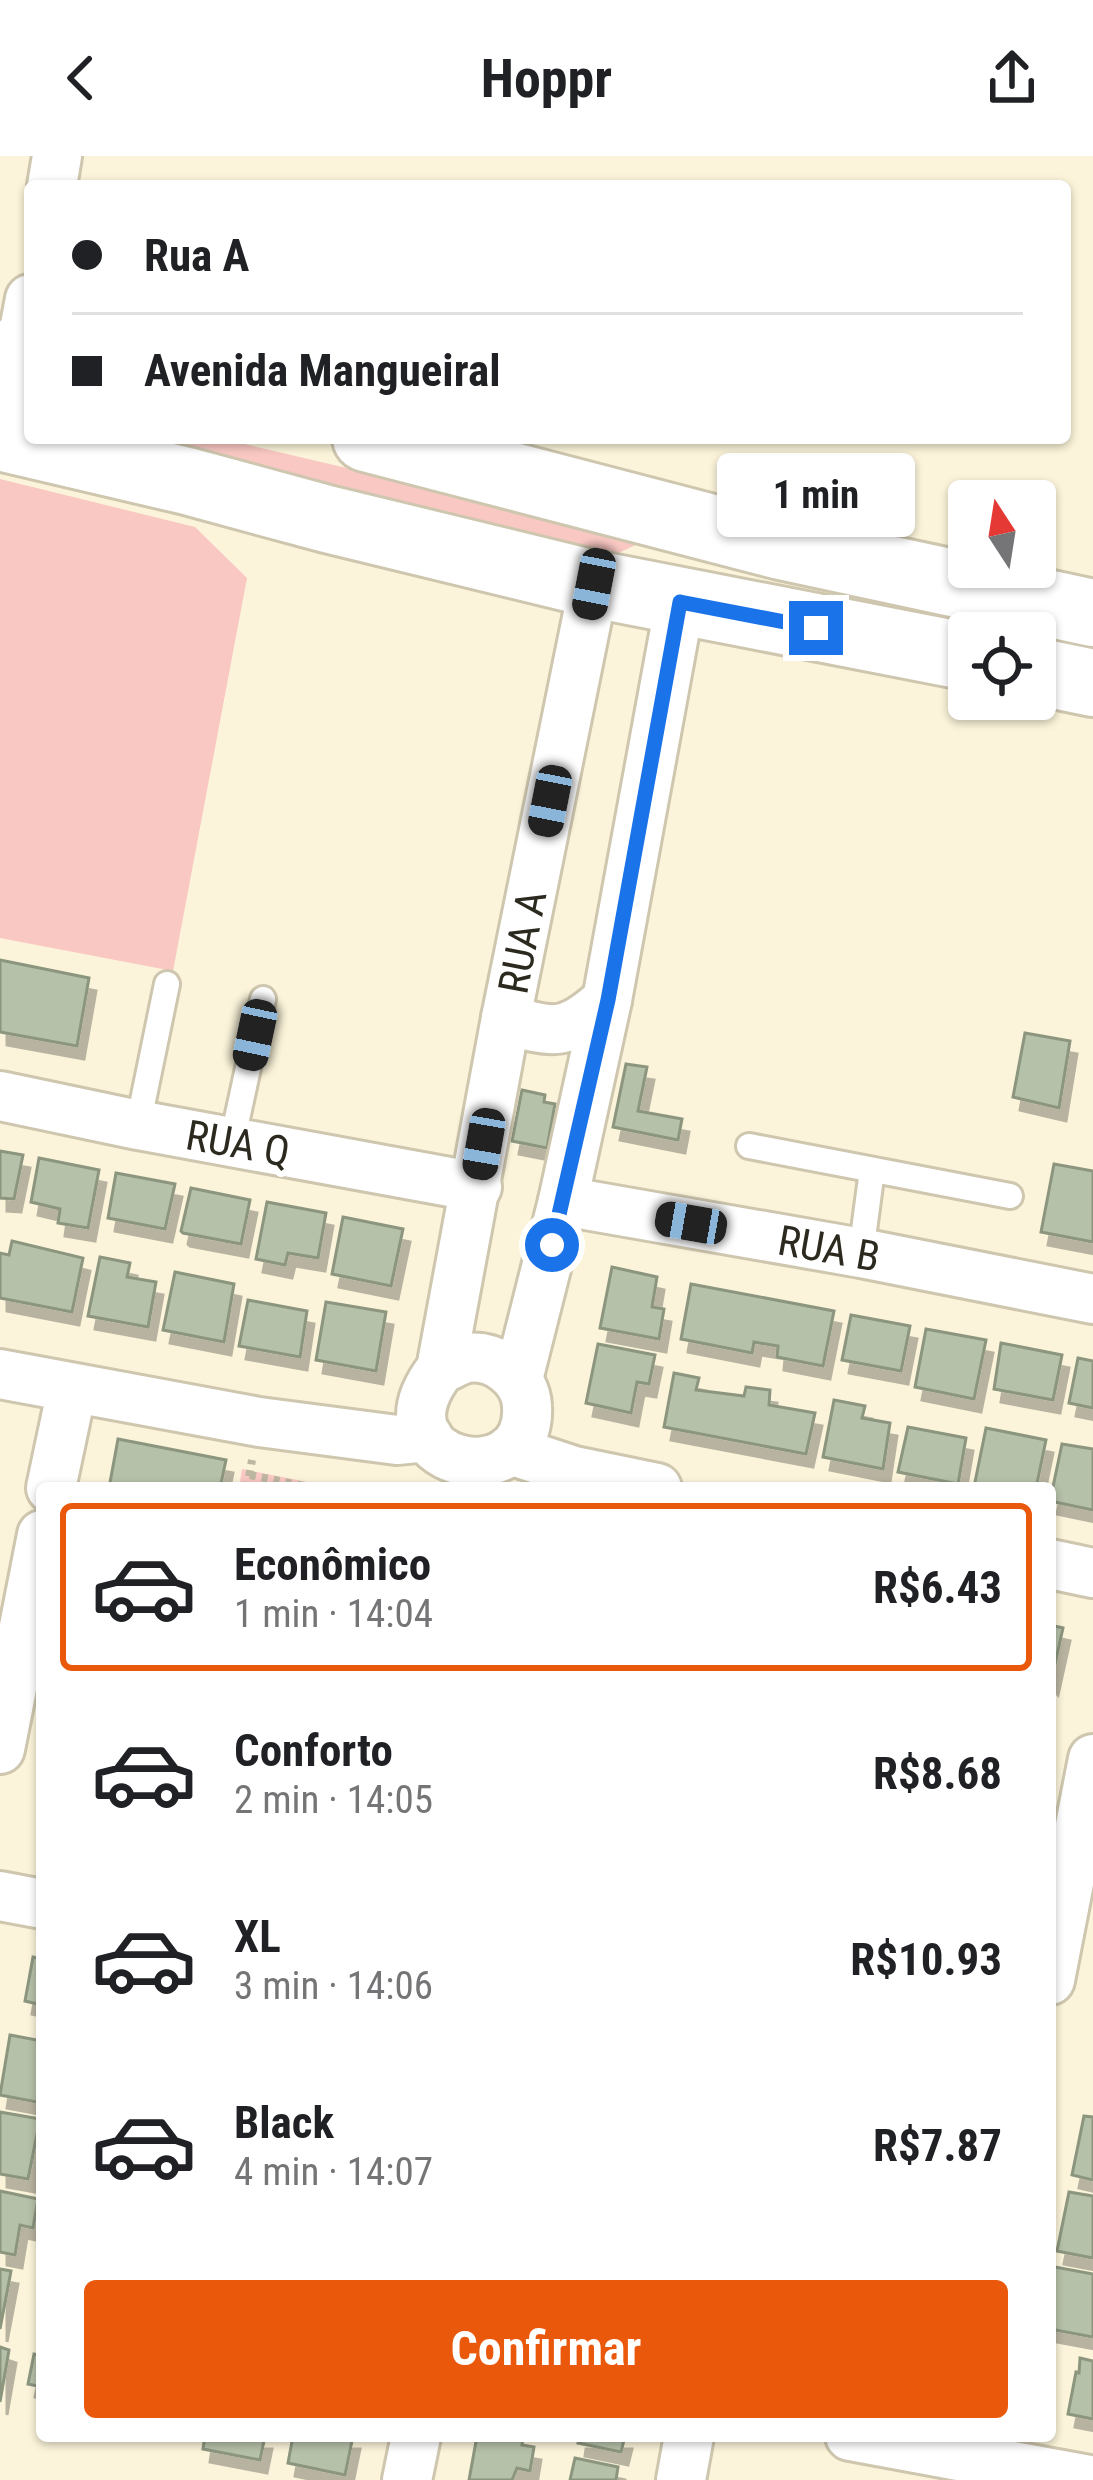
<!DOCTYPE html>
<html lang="pt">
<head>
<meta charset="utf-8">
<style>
	:root { --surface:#fff; --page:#f6f6f6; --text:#202124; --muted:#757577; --line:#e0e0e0; --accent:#ea580c }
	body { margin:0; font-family:"Roboto Condensed",sans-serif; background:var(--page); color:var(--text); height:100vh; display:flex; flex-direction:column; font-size:45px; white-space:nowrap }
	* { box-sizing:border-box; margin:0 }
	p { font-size:39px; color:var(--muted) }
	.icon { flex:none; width:66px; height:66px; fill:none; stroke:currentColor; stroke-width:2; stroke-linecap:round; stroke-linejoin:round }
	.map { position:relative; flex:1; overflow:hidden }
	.sheet { position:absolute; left:36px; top:1326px; width:1020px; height:960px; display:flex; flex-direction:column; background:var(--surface); border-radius:12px; box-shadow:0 3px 9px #0004 }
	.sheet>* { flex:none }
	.top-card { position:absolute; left:24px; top:24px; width:1047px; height:264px; border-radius:12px; box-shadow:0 3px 9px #0004; display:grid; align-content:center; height:264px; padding:0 48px; background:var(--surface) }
	.needle { width:78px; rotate:348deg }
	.buttons { position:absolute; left:948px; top:324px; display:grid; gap:24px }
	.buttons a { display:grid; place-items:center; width:108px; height:108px; border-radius:12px; background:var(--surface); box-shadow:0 3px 9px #0004; font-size:60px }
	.end { position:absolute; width:54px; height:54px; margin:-27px; border:15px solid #1a73e8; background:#fff; box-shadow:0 0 0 6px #fff }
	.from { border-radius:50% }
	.bubble { position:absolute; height:84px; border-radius:12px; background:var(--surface); box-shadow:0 3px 9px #0004; font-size:39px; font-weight:700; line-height:84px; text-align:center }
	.car { position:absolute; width:36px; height:72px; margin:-36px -18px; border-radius:15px; box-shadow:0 0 9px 3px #0007; background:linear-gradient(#222 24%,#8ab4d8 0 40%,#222 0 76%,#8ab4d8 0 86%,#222 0) }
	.top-card b { display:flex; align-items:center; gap:42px; height:114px; font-size:45px }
	.top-card b+b { border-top:3px solid var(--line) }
	.top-card i { width:30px; height:30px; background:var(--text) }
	ul { padding:21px 0 0; list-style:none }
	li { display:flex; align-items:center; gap:36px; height:168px; margin:0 24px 18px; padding:0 24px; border:6px solid transparent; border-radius:12px }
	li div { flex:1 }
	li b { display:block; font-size:45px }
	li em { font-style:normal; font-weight:700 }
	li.active { border-color:var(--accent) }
	li>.icon { width:108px; height:108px; stroke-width:1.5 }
	.primary-button { display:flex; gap:24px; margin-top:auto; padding:24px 48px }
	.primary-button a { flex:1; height:138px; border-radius:12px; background:var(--accent); color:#fff; font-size:48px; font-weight:700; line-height:138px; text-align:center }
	header { display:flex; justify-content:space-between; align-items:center; height:156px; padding:0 48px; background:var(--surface); font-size:54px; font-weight:700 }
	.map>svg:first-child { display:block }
</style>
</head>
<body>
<header><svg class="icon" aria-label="back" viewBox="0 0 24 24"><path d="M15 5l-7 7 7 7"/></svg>Hoppr<svg class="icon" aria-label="share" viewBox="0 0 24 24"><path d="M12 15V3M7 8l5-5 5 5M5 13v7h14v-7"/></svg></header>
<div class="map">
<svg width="1093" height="2324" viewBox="0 0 1093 2324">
	<defs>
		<filter id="shadow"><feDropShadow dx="7" dy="13" stdDeviation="0" flood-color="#0004"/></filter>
	</defs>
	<rect width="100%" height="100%" fill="#fbf4da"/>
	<g fill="#f9c8c3">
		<path d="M152,282H219L648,383L606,403L364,352L239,304Z"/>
		<path d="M0,323L195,371L247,422L173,815L0,782Z"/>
		<path d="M242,1313L338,1332H239Z"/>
	</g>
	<g fill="#b6c1a9" stroke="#8c967f" stroke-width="3" filter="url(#shadow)">
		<path d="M0,804L89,822L77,890L0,876Z"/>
		<path d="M1025,877L1070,885L1059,952L1013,941Z"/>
		<path d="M626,908L647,911L638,955L682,963L678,984L613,971Z"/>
		<path d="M522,934L545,939L544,946L555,948L547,992L512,985Z"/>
		<path d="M0,995L23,999L14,1043L0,1042Z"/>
		<path d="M39,1002L99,1014L88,1072L58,1067L60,1053L31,1046Z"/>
		<path d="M1054,1008L1093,1015V1086L1041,1076Z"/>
		<path d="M116,1017L175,1028L165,1073L108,1062Z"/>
		<path d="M191,1032L250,1044L241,1088L183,1077L181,1075Z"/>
		<path d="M267,1046L326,1057L318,1102L288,1097L285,1109L256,1103Z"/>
		<path d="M343,1061L403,1073L391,1130L332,1118Z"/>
		<path d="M12,1085L83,1102L72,1156L0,1142V1097L9,1099Z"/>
		<path d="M100,1101L130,1107L127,1121L156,1126L148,1171L88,1160Z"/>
		<path d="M612,1111L657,1121L652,1151L664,1153L659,1183L600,1172Z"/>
		<path d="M175,1116L234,1128L224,1186L163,1174Z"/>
		<path d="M691,1128L834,1155L823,1210L777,1201L778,1190L754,1186L752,1197L681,1183Z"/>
		<path d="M248,1144L307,1155L300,1201L239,1190Z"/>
		<path d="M326,1146L386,1156L376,1215L316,1204Z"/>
		<path d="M851,1159L910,1170L901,1215L842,1204Z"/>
		<path d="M926,1173L986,1184L974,1243L915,1231Z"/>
		<path d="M1001,1187L1062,1199L1053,1244L994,1233Z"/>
		<path d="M598,1188L655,1199L649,1228L637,1226L631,1257L586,1247Z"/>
		<path d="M1078,1202L1093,1205V1252L1069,1247Z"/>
		<path d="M674,1217L699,1222L696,1234L744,1240L746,1231L770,1234L769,1249L815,1257L806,1298L664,1271Z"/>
		<path d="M834,1244L865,1250L862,1262L890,1267L883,1313L823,1301Z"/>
		<path d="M908,1271L966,1282L958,1328L898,1316Z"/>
		<path d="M986,1272L1046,1284L1036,1332L974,1331Z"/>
		<path d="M118,1283L226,1304L220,1332H109Z"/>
		<path d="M1062,1288L1093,1293V1354L1050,1345Z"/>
		<path d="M1050,1469L1063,1472L1051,1526L1050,1525Z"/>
		<path d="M33,1801L42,1803V1849L25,1845Z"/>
		<path d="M10,1879L42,1885V1947L0,1939Z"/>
		<path d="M0,1956L40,1963L28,2023L0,2018Z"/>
		<path d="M1084,1960L1093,1961V2024L1072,2019Z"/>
		<path d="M0,2035L38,2043L33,2072L20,2069L15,2099L0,2096Z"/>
		<path d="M1069,2036L1093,2040V2102L1057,2095Z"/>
		<path d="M1055,2111L1093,2118V2181L1050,2173V2134Z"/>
		<path d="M0,2113L11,2115L0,2173Z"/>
		<path d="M0,2191L9,2194L0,2246Z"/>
		<path d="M34,2198L42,2200V2231L28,2228Z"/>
		<path d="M1080,2202L1093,2205V2263L1068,2258L1076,2216L1079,2217Z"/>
		<path d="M205,2280H265L260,2304L203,2293Z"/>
		<path d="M293,2280H353L345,2319L288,2307Z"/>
		<path d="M477,2280H523L522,2289L534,2291L530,2315L517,2312L512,2324H469Z"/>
		<path d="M579,2280H625L621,2296L578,2287Z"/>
		<path d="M575,2302L618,2311L616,2324H570Z"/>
	</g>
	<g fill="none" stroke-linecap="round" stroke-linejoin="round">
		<defs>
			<g id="lane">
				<path d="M138,969L167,828"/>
				<path d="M232,986L263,843"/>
				<path d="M749,990L1010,1040"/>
				<path d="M861,1097L872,1014"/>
			</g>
			<g id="street">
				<path d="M52,30L57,0"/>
				<path d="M21,191L30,143"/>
				<path d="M506,862C554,880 570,878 607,844"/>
				<path d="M0,940L138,969L477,1031"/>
				<path d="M563,1045L861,1097L1093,1143"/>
				<path d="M441,1213C449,1210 460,1203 468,1202C496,1198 526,1222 527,1250C533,1345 365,1309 441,1213L506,862L594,428"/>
				<path d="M0,1218L259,1266L397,1284L428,1281"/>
				<path d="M518,1223L563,1045L607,844L680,446"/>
				<path d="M510,1294L574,1315L657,1332"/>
				<path d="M51,1332L72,1233"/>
				<path d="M1050,1408L1093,1417"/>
				<path d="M0,1593L42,1379"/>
				<path d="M0,1740L42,1748"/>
				<path d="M1050,1824L1093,1603"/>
				<path d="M850,2280L1089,2324"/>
				<path d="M407,2324L416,2280"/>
				<path d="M681,2324L689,2280"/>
			</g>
			<g id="secondary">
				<path d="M21,191L23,228L30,253"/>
				<path d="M0,281L187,325L327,363L594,428L969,501"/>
				<path d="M366,282L781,390L1093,457"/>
				<path d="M1035,515L1093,527"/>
			</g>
		</defs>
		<use href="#lane" stroke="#cec6ae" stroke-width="30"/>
		<use href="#street" stroke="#cec6ae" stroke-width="54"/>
		<use href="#secondary" stroke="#cec6ae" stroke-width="72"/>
		<g stroke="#bdb7a2" stroke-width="8" stroke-dasharray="6 6" stroke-linecap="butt">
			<path d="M250,1319L314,1332"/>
			<path d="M247,1332L252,1304"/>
		</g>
		<use href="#lane" stroke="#fff" stroke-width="24"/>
		<use href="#street" stroke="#fff" stroke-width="48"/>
		<use href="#secondary" stroke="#fff" stroke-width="66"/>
	</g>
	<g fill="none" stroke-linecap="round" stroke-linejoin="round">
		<path stroke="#1a73e8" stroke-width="15" d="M552,1089L608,844L680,446L816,472"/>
	</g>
	<g text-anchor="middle" stroke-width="12" stroke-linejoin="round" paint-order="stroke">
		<g font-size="42" fill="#2c291f" stroke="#fff">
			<text transform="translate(522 786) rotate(-79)" y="15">RUA A</text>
			<text transform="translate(238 987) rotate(10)" y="15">RUA Q</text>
			<text transform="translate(829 1092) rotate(10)" y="15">RUA B</text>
		</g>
	</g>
</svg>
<div class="buttons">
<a><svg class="needle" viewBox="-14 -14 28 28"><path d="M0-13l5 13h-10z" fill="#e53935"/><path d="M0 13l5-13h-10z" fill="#757577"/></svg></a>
<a><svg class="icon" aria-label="locate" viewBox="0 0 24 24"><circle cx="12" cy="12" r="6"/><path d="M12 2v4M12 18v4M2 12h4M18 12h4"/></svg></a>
</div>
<i class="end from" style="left:552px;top:1089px"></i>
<i class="end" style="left:816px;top:472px"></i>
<div class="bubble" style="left:717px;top:297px;width:198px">1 min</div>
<i class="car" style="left:594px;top:428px;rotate:191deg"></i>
<i class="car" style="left:550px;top:645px;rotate:191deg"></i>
<i class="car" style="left:255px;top:879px;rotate:192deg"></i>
<i class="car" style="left:484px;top:988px;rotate:190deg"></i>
<i class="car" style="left:691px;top:1067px;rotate:280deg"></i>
<div class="top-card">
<b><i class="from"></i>Rua A</b>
<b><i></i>Avenida Mangueiral</b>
</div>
<section class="sheet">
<ul>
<li class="active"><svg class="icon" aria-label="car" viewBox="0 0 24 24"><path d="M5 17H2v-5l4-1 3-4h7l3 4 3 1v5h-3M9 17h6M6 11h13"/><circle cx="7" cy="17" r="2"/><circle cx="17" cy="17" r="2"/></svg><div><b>Econômico</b><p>1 min · 14:04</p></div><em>R$6.43</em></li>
<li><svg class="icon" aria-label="car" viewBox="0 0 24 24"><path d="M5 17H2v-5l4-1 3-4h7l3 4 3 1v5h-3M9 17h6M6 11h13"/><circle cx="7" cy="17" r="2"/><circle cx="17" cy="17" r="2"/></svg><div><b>Conforto</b><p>2 min · 14:05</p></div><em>R$8.68</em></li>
<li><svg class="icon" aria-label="car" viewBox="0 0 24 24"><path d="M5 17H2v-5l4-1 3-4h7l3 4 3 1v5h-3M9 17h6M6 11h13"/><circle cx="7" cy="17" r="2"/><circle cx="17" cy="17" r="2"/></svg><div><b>XL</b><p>3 min · 14:06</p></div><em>R$10.93</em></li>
<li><svg class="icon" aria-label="car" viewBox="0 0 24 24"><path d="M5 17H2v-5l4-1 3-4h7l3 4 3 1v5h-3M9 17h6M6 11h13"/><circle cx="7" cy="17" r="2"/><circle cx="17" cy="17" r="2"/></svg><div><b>Black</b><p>4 min · 14:07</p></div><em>R$7.87</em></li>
</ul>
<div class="primary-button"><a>Confirmar</a></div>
</section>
</div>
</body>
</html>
